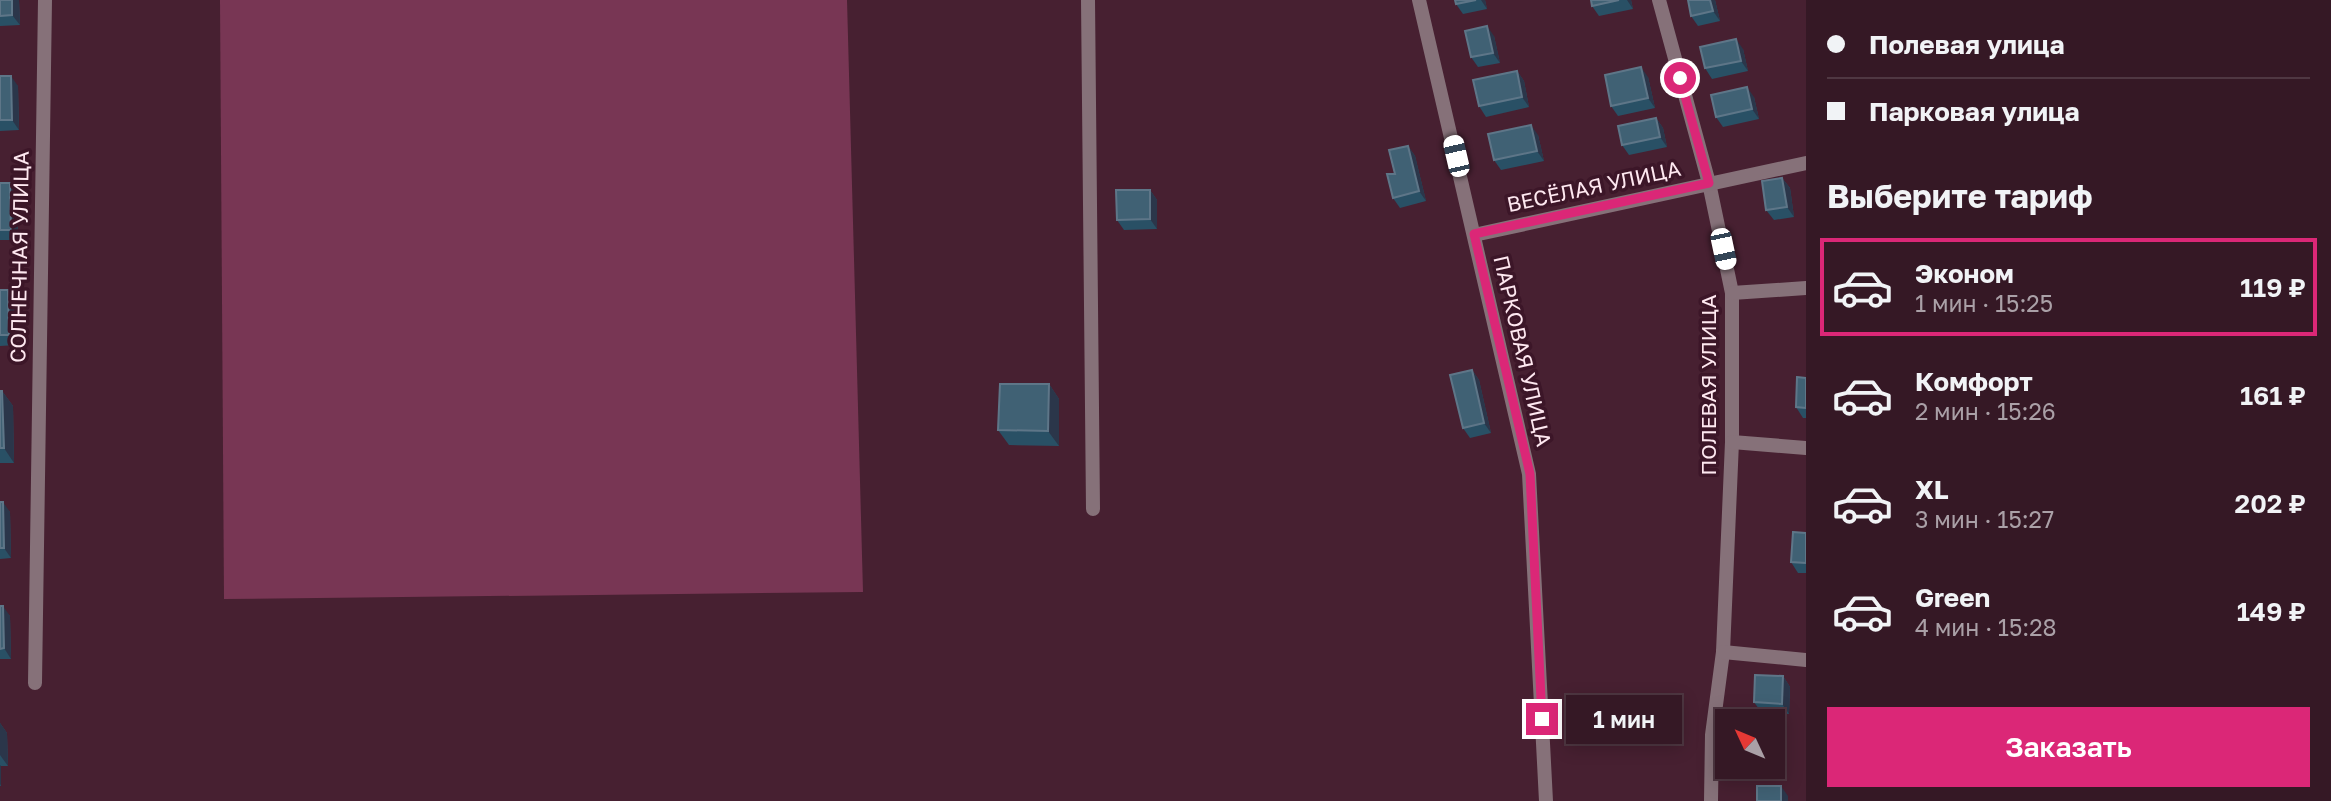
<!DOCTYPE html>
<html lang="ru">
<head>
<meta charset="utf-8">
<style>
	:root { --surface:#351825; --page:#3d212d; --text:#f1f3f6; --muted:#aaa0a7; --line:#4f3742; --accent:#db2777 }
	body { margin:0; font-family:"Golos Text",sans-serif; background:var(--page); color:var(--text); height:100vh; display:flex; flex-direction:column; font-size:26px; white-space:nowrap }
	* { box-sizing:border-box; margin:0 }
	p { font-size:23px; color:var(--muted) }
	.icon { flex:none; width:38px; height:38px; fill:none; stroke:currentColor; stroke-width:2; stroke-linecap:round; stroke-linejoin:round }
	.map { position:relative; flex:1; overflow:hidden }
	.drawer { display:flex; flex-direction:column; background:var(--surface); width:525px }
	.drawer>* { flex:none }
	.top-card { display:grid; align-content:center; height:154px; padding:0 21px; background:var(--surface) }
	.needle { width:46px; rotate:314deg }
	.tools { position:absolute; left:1715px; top:709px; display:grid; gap:14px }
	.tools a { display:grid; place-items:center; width:70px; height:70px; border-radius:0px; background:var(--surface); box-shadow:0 4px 18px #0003,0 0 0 2px var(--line); font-size:35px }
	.end { position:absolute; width:32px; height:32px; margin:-16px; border:9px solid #db2777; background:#fff; box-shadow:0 0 0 4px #fff }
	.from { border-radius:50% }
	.bubble { position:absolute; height:49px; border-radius:0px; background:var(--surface); box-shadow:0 4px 18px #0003,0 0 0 2px var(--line); font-size:23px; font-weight:600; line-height:49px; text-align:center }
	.car { position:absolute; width:21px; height:42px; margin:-21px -10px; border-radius:9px; box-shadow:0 0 5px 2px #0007; background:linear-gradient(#fff 24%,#345 0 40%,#fff 0 76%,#345 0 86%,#fff 0) }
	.top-card b { display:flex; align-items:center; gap:24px; height:66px; font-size:26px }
	.top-card b+b { border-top:2px solid var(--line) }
	.top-card i { width:18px; height:18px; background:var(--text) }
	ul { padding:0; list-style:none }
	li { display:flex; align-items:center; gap:21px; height:98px; margin:0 14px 10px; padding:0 7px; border:4px solid transparent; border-radius:0px }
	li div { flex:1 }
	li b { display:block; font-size:26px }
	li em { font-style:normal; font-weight:600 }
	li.selected { border-color:var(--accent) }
	li>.icon { width:63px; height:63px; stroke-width:1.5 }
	h2 { padding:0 21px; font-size:32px; line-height:84px }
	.cta { display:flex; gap:14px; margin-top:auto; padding:14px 21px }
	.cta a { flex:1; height:80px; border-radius:0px; background:var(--accent); color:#fff; font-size:28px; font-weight:600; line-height:80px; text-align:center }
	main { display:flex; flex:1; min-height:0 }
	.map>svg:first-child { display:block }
</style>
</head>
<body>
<main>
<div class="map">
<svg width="1806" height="801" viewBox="0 0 1806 801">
	<rect width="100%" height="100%" fill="#472031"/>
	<path fill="#783654" d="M220,0H847L863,592L224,599Z"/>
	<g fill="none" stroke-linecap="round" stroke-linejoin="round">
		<g stroke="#867179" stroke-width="14">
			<path d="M1088,0L1093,509"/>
			<path d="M1419,0L1529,474L1546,801"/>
			<path d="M1659,0L1709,183L1732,293V442L1723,652L1712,735L1711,801"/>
			<path d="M1474,235L1806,163"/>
			<path d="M1732,293L1806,288"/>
			<path d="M1732,442L1806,448"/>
			<path d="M1723,652L1806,660"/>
			<path d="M35,683L45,0"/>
		</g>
	</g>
	<g fill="#295065">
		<path d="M0,0H19L20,25L0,26Z"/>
		<path d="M1455,0H1485L1487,9L1463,14L1456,4Z"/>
		<path d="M1591,0H1631L1633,9L1599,16L1592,6Z"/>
		<path d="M1688,0H1715L1720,21L1698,26L1691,16Z"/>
		<path d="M1494,36L1500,63L1478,67L1471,57Z"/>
		<path d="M1743,49L1748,71L1712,79L1705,68Z"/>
		<path d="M1517,71L1524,81L1529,107L1486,117L1479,106Z"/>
		<path d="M0,76L18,86L19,130L0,131Z"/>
		<path d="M1648,77L1655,108L1618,116L1611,106Z"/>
		<path d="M1754,97L1759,119L1723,127L1716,117Z"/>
		<path d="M1656,118L1663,128L1667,147L1629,155L1622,145Z"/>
		<path d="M1538,135L1544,161L1501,170L1494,160Z"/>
		<path d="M1408,146L1415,156L1426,201L1400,208L1393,198L1395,174Z"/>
		<path d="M1782,178L1790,188L1794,217L1774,220L1766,210Z"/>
		<path d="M0,183H10L17,193L18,240H0Z"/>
		<path d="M1150,190L1157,200V229L1124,230L1117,220Z"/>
		<path d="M0,290H8L15,300L16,345L0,346Z"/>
		<path d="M1472,370L1479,380L1491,433L1470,438L1463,428Z"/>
		<path d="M1806,378V418H1803L1796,407Z"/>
		<path d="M1049,384L1059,399V446L1009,445L998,430Z"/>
		<path d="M0,391H2L13,406L14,463H0Z"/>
		<path d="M0,502L10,512L11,558L0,559Z"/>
		<path d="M1806,533V573H1798L1791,562Z"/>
		<path d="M0,606L10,616L11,659H0Z"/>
		<path d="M1783,676L1790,687L1789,714L1761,712L1754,702Z"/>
		<path d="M0,723L7,733L8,766H1V786H0Z"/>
	</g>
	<g fill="#2b364a">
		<path d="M12,0H19L20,25L12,15Z"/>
		<path d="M1481,0H1485L1487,9Z"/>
		<path d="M1627,0H1631L1633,9Z"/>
		<path d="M1710,0H1715L1720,21L1713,11Z"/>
		<path d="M1487,26L1494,36L1500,63L1493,53Z"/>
		<path d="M1736,39L1743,49L1748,71L1741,61Z"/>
		<path d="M1641,67L1648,77L1655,108L1648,98Z"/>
		<path d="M1517,71L1524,81L1529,107L1522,97Z"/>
		<path d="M11,76L18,86L19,130L12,120Z"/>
		<path d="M1747,87L1754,97L1759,119L1752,109Z"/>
		<path d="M1656,118L1663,128L1667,147L1660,137Z"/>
		<path d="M1531,125L1538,135L1544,161L1537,151Z"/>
		<path d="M1408,146L1415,156L1426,201L1419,191Z"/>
		<path d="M1782,178L1790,188L1794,217L1787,207Z"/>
		<path d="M10,183L17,193L18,240L11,230Z"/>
		<path d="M1150,190L1157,200V229L1150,219Z"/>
		<path d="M8,290L15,300L16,345L9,335Z"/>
		<path d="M1472,370L1479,380L1491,433L1484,423Z"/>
		<path d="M1049,384L1059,399V446L1048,431Z"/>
		<path d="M2,391L13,406L14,463L4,448Z"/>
		<path d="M3,502L10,512L11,558L4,548Z"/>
		<path d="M3,606L10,616L11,659L4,648Z"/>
		<path d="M1783,676L1790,687L1789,714L1782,704Z"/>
		<path d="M0,723L7,733L8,766L0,755Z"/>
		<path d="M0,765L1,766V786L0,784Z"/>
		<path d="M1781,786L1788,796V801H1781Z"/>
	</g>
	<g fill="#406174" stroke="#5e7688" stroke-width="2">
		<path d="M0,0H12V15L0,16Z"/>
		<path d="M1455,0H1476L1456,4Z"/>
		<path d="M1591,0H1619L1592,6Z"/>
		<path d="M1688,0H1710L1713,11L1691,16Z"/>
		<path d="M1487,26L1493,53L1471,57L1465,31Z"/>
		<path d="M1736,39L1741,61L1705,68L1700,47Z"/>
		<path d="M1641,67L1648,98L1611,106L1605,75Z"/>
		<path d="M1517,71L1522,97L1479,106L1473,80Z"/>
		<path d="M0,76H11L12,120H0Z"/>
		<path d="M1747,87L1752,109L1716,117L1711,95Z"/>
		<path d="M1656,118L1660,137L1622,145L1618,126Z"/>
		<path d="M1531,125L1537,151L1494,160L1488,134Z"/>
		<path d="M1408,146L1419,191L1393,198L1387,174H1395L1389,150Z"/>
		<path d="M1782,178L1787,207L1766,210L1762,181Z"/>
		<path d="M0,183H10L11,230H0Z"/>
		<path d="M1116,190H1150V219L1117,220Z"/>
		<path d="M0,290H8L9,335H0Z"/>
		<path d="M1472,370L1484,423L1463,428L1450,375Z"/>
		<path d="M1797,377L1806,378V408L1796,407Z"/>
		<path d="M1000,384H1049L1048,431L998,430Z"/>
		<path d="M0,391H2L4,448H0Z"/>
		<path d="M0,502H3L4,548H0Z"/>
		<path d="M1793,532L1806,533V563L1791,562Z"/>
		<path d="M0,606H3L4,648L0,649Z"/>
		<path d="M1755,675L1783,676L1782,704L1754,702Z"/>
		<rect x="1757" y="786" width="24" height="15"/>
	</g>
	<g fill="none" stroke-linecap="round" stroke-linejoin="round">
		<path stroke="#db2777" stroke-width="9" d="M1542,719L1530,474L1474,234L1709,183L1680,78"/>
	</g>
	<g text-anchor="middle" stroke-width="7" stroke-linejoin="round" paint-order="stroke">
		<g font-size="21" fill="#fee8f0" stroke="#3c1628">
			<text transform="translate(1594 187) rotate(-12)" y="7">ВЕСЁЛАЯ УЛИЦА</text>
			<text transform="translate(20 257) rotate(-89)" y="7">СОЛНЕЧНАЯ УЛИЦА</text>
			<text transform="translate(1522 351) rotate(77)" y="7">ПАРКОВАЯ УЛИЦА</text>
			<text transform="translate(1709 385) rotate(-90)" y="7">ПОЛЕВАЯ УЛИЦА</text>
		</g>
	</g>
</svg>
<div class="tools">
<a><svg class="needle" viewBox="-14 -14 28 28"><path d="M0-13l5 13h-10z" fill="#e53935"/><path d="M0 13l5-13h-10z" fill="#aaa0a7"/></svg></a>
</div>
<i class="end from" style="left:1680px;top:78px"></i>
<i class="end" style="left:1542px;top:719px"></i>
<div class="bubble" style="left:1566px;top:695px;width:116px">1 мин</div>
<i class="car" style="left:1456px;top:156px;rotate:347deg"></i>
<i class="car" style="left:1723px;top:249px;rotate:168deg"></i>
</div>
<section class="drawer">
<div class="top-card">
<b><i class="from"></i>Полевая улица</b>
<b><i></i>Парковая улица</b>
</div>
<h2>Выберите тариф</h2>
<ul>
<li class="selected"><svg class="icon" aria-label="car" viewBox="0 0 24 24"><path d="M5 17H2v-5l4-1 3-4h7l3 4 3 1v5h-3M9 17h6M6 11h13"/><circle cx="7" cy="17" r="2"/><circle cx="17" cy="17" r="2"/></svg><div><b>Эконом</b><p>1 мин · 15:25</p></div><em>119 ₽</em></li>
<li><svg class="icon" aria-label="car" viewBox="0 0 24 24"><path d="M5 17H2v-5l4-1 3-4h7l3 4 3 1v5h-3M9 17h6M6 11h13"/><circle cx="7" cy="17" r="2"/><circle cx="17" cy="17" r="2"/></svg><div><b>Комфорт</b><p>2 мин · 15:26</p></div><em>161 ₽</em></li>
<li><svg class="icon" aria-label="car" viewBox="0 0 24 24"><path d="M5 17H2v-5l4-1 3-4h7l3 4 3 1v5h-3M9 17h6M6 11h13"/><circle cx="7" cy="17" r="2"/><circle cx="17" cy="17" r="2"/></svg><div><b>XL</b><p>3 мин · 15:27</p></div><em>202 ₽</em></li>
<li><svg class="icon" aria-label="car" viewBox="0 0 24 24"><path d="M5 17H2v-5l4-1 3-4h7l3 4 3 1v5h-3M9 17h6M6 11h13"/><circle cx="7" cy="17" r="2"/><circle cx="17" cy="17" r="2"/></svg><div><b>Green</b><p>4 мин · 15:28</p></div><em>149 ₽</em></li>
</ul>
<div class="cta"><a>Заказать</a></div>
</section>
</main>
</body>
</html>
